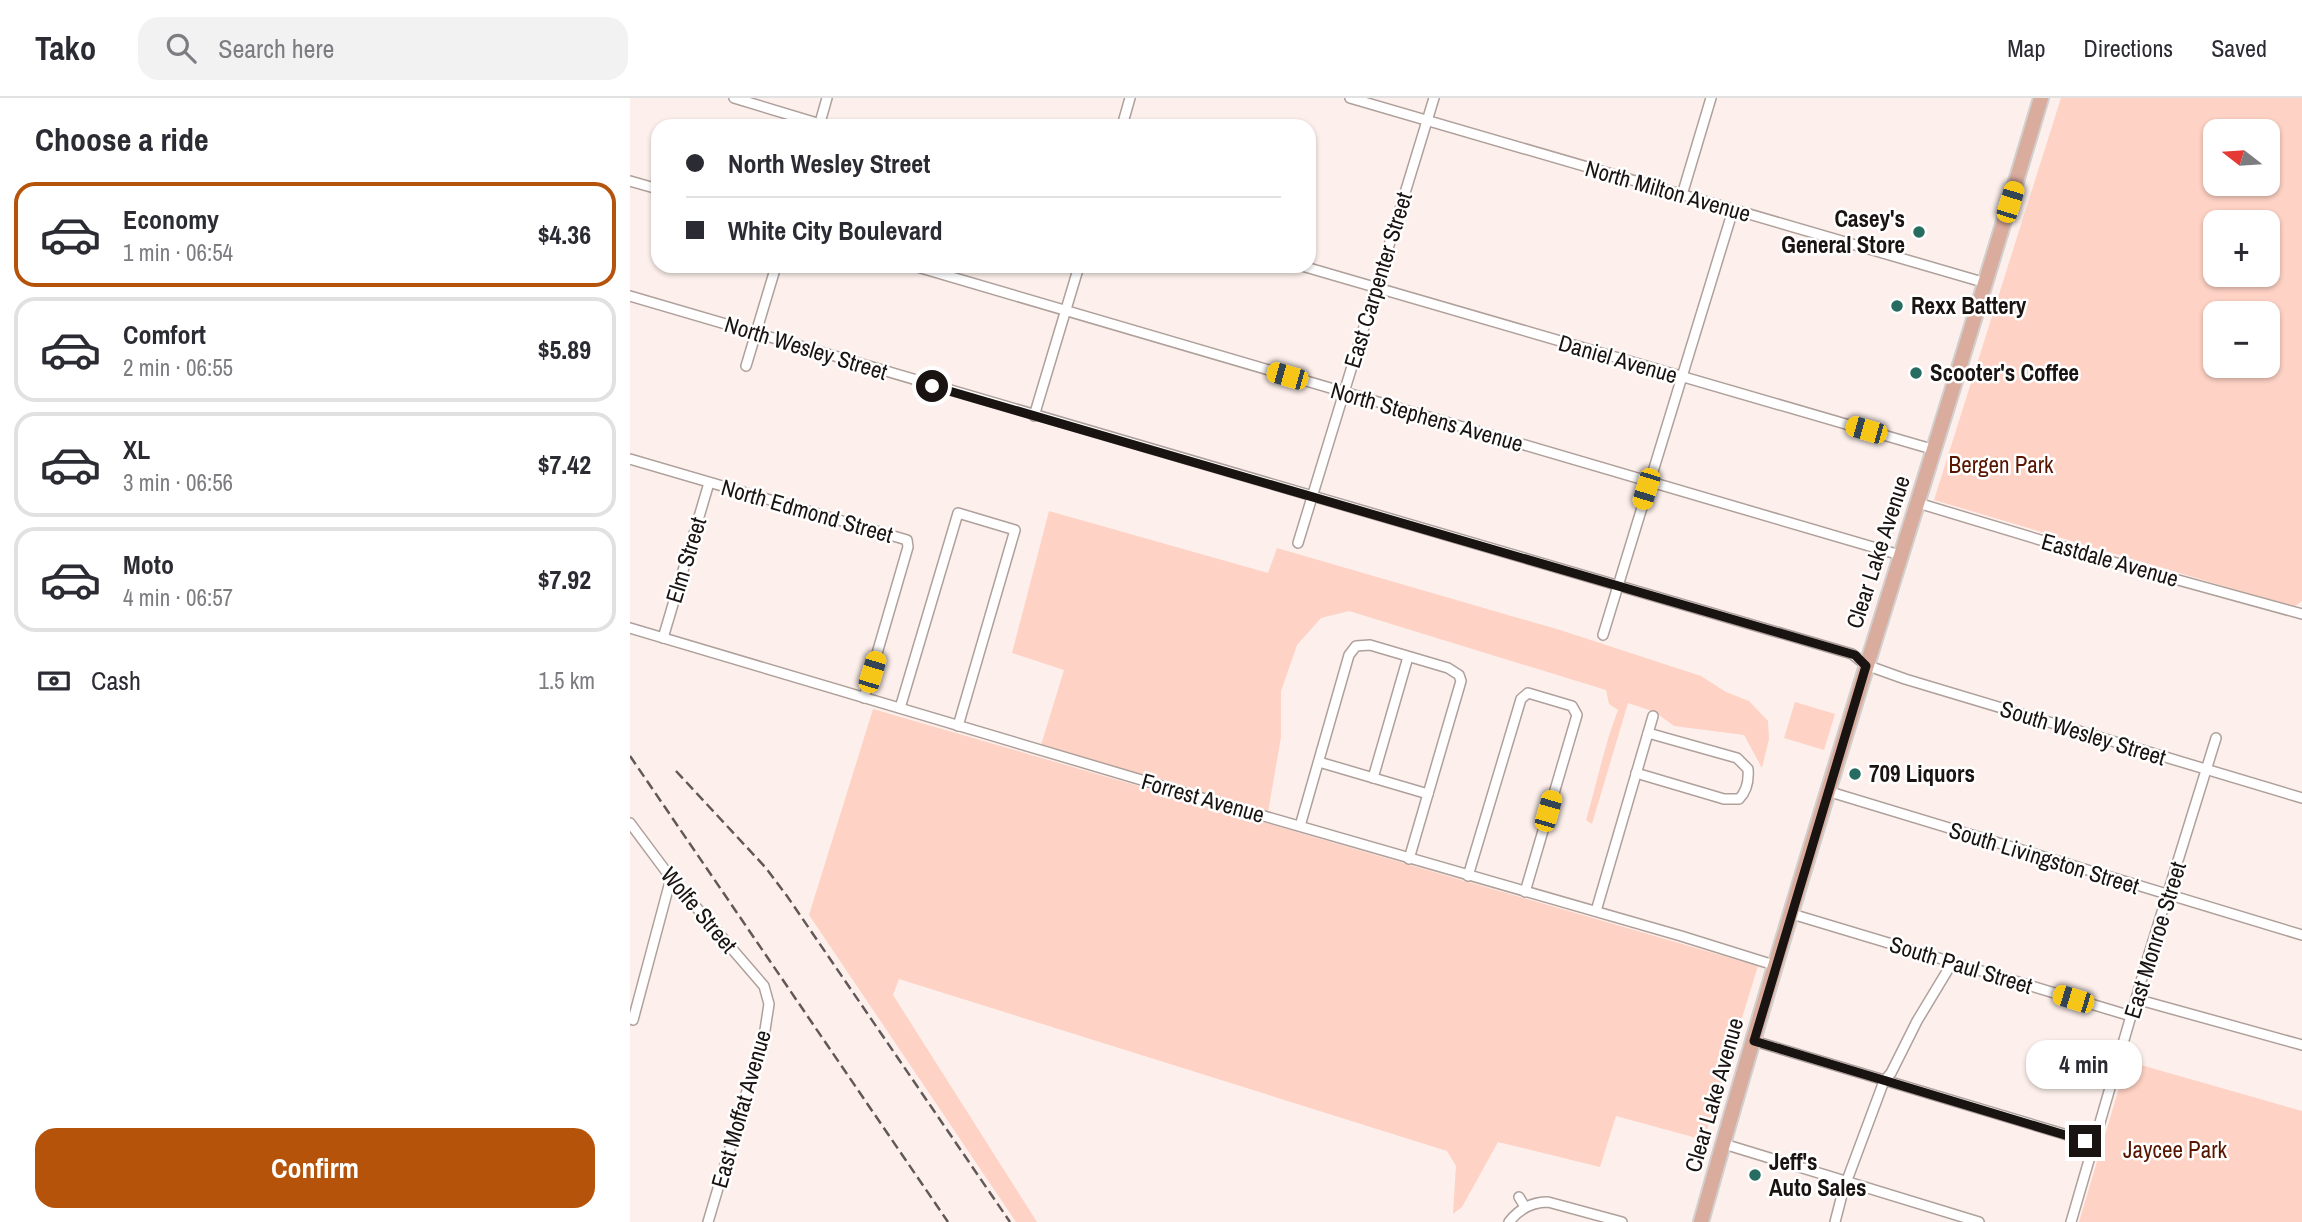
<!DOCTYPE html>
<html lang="en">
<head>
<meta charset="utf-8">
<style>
	:root { --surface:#fff; --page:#f2f2f3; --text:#2b2b33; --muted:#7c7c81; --line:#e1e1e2; --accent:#b45309 }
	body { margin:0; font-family:"Archivo Narrow",sans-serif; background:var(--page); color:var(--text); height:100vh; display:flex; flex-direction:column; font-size:26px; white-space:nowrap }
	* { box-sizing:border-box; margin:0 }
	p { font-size:23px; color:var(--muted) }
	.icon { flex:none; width:38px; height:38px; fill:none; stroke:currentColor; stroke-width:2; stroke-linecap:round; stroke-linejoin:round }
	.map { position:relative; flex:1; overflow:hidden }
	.side { display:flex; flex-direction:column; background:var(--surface); width:630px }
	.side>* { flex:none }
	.guide { position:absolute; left:21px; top:21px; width:665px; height:154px; border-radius:21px; box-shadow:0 2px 5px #0004; display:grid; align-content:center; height:154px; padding:0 35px; background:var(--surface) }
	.needle { width:46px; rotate:287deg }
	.fabs { position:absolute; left:1573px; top:21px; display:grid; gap:14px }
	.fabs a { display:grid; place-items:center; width:77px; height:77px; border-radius:14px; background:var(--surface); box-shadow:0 2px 5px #0004; font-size:35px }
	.end { position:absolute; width:32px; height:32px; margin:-16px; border:9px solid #191311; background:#fff; box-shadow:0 0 0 4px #fff }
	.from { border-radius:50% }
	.bubble { position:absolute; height:49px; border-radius:21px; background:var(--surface); box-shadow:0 2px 5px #0004; font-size:23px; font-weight:700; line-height:49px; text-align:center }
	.car { position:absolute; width:21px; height:42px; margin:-21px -10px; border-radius:9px; box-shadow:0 0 5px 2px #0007; background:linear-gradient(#f5c518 24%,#345 0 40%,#f5c518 0 76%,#345 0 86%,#f5c518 0) }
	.guide b { display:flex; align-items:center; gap:24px; height:66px; font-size:26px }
	.guide b+b { border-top:2px solid var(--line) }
	.guide i { width:18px; height:18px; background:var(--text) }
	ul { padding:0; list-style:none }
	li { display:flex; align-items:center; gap:21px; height:105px; margin:0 14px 10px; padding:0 21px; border:4px solid var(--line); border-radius:21px }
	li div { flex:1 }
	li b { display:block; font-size:26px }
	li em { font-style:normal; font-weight:700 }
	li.selected { border-color:var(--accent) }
	li>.icon { width:63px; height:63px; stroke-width:1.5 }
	h2 { padding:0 35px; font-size:32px; line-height:84px }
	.pay { display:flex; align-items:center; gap:18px; height:77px; padding:0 35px; font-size:26px }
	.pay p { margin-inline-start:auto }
	.primary-button { display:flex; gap:14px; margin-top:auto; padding:14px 35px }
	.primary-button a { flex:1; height:80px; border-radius:21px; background:var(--accent); color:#fff; font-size:28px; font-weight:700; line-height:80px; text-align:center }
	header { display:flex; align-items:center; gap:42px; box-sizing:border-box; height:98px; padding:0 35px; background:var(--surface); border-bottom:2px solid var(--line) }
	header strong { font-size:33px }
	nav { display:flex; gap:38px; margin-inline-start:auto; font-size:24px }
	.search { width:490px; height:63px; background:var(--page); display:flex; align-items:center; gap:18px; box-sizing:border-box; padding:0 24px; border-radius:21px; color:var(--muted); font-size:26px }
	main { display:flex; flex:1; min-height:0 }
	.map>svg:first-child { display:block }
</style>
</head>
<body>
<header>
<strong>Tako</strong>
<div class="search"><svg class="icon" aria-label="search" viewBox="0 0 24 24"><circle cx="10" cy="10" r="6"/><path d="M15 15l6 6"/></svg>Search here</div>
<nav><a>Map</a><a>Directions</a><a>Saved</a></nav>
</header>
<main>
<section class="side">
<h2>Choose a ride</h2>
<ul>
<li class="selected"><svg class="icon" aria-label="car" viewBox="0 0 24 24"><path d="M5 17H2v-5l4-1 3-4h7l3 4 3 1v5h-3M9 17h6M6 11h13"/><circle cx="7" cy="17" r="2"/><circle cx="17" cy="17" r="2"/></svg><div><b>Economy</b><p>1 min · 06:54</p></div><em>$4.36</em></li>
<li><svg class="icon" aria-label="car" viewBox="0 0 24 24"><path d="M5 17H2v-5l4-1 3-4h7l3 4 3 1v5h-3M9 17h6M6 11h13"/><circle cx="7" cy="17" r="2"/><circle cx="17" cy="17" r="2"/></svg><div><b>Comfort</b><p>2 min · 06:55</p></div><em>$5.89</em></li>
<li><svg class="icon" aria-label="car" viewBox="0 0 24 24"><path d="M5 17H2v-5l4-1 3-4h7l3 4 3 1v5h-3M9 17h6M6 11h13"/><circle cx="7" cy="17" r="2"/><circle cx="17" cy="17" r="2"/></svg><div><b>XL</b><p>3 min · 06:56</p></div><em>$7.42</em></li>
<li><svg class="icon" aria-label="car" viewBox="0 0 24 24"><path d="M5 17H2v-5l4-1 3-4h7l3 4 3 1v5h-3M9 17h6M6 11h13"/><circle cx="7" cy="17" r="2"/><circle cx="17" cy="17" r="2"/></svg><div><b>Moto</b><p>4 min · 06:57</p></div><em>$7.92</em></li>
</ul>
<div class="pay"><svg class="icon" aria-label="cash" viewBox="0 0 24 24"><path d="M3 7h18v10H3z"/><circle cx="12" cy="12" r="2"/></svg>Cash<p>1.5 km</p></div>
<div class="primary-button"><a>Confirm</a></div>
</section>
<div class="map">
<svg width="1672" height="1124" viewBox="0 0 1672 1124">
	<rect width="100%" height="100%" fill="#fdf0ec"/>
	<g fill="#fed2c4" fill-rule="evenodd">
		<path d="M1431,0H1672V503L1664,509L1304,402ZM1586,33H1638V86H1586ZM1638,124V177H1586V124ZM1638,215V268H1586V215Z"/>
		<path d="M419,413L638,475L647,450L930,532L1071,578L1096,594L1119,603L1138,623L1139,641L1132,670L1114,637L1044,628L1025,614L998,605L962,726L956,722C967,685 974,648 988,612L979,606L976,592L719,513L691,520L667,547L651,593V639L638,714L411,647L434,572L382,555Z"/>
		<path d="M1165,604L1205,616L1194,652L1154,640Z"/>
		<path d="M243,611L1128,868L1074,1042L986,1018L970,1069L868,1044L832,1109L823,1116L826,1068L817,1053L269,881L263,897L407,1124H386L179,817Z"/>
		<path d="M1497,963L1672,1013V1124H1449Z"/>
	</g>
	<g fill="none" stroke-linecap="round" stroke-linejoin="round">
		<defs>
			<g id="minor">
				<path d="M104,0L197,28"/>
				<path d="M720,0L1356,185"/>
				<path d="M189,28L197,0"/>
				<path d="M492,28L500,0"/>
				<path d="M0,83L28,91"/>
				<path d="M1052,97L1081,0"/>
				<path d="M284,168L1270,457"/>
				<path d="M672,168L1305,352"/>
				<path d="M0,198L1222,556L1236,567L1275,581L1672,700"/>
				<path d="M116,268L146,168"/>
				<path d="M404,318L449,168"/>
				<path d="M0,361L277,442L278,449L234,600"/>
				<path d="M1288,405L1490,466L1672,516"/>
				<path d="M668,445L804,0"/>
				<path d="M0,530L599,708L1051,838L1147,868"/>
				<path d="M973,537L1103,112"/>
				<path d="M33,540L79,385"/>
				<path d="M270,610L328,415L385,432L328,628"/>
				<path d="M689,664L798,696"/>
				<path d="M1006,675L1094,701H1109C1117,693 1119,683 1118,671L1107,660L1018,635"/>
				<path d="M743,680L778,559"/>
				<path d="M1197,693L1672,837"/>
				<path d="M0,725L41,780L134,888L139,906L135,932L78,1124"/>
				<path d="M670,728L719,557L726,548L740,547L818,570L829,577L831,583L779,761"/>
				<path d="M838,778L891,601L898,595L942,608L947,617L895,794"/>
				<path d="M966,813L1023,618"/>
				<path d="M1162,816L1501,918"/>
				<path d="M1506,901L1672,947"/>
				<path d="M3,922L41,780"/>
				<path d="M1124,943L1464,1045"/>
				<path d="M1094,1046L1349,1124"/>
				<path d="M889,1099L895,1109"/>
				<path d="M879,1124C889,1111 902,1104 918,1104L992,1124"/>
				<path d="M1205,1124L1213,1093L1254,983L1261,975L1287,923L1322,865"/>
				<path d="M1441,1124L1519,856L1586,640"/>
			</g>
			<path id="primary" d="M1071,1124C1176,747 1300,375 1411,0"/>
		</defs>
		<use href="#minor" stroke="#afa09b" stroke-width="12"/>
		<use href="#primary" stroke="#d1d0cf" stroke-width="18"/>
		<use href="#minor" stroke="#fff" stroke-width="9"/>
		<use href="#primary" stroke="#daac9d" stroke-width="14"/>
		<g stroke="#615957" stroke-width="2.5" stroke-dasharray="10 5" stroke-linecap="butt">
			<path d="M0,658L318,1124"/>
			<path d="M46,673L136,770L157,798L380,1124"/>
		</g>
	</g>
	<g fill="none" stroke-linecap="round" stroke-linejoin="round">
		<path stroke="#191311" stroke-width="9" d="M302,288L1225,557L1236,568L1124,943L1455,1043"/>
	</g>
	<g fill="#266c61" stroke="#fff" stroke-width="2.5">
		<circle cx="1289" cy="134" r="7"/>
		<circle cx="1267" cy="208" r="7"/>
		<circle cx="1286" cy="275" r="7"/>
		<circle cx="1225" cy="676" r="7"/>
		<circle cx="1125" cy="1077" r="7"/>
	</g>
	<g text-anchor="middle" stroke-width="5" stroke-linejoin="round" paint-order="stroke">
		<g font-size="23" fill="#191311" stroke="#fff">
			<text transform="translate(1038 93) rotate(16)" y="8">North Milton Avenue</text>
			<text transform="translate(748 182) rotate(-73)" y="8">East Carpenter Street</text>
			<text transform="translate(176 250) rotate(17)" y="8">North Wesley Street</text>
			<text transform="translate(988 261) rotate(16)" y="8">Daniel Avenue</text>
			<text transform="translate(797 319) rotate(16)" y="8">North Stephens Avenue</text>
			<text transform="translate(177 413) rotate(16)" y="8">North Edmond Street</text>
			<text transform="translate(1248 454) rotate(-72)" y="8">Clear Lake Avenue</text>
			<text transform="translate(56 462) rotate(-73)" y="8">Elm Street</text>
			<text transform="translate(1480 462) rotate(16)" y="8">Eastdale Avenue</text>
			<text transform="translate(1453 635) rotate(17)" y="8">South Wesley Street</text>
			<text transform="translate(573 700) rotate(16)" y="8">Forrest Avenue</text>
			<text transform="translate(1414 760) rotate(17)" y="8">South Livingston Street</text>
			<text transform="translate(69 812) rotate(50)" y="8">Wolfe Street</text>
			<text transform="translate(1525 842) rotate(-73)" y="8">East Monroe Street</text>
			<text transform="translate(1331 867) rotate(17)" y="8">South Paul Street</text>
			<text transform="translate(1084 997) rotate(-74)" y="8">Clear Lake Avenue</text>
			<text transform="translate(111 1011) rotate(-74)" y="8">East Moffat Avenue</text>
		</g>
		<g font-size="23" font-weight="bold" fill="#191311" stroke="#fff" text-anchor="start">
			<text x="1275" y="129" text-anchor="end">Casey's<tspan x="1275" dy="26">General Store</tspan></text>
			<text x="1281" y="216">Rexx Battery</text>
			<text x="1300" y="283">Scooter's Coffee</text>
			<text x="1239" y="684">709 Liquors</text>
			<text x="1139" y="1072">Jeff's<tspan x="1139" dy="26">Auto Sales</tspan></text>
		</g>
		<g font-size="23" fill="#581500" stroke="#fff">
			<text x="1371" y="375">Bergen Park</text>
			<text x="1545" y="1060">Jaycee Park</text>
		</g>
	</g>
</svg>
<div class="fabs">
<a><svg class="needle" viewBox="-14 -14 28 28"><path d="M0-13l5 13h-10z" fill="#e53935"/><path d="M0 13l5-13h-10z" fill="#7c7c81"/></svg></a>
<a>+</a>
<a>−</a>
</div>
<i class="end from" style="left:302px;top:288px"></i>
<i class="end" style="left:1455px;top:1043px"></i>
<div class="bubble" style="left:1396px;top:942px;width:116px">4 min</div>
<i class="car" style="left:1380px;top:104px;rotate:17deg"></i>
<i class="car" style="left:657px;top:278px;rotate:286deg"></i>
<i class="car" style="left:1236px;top:332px;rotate:286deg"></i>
<i class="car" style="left:1016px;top:391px;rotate:197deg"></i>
<i class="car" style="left:242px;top:574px;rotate:17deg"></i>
<i class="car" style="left:918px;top:713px;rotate:16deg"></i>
<i class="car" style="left:1443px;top:901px;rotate:287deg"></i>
<div class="guide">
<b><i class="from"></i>North Wesley Street</b>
<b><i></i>White City Boulevard</b>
</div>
</div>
</main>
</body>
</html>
